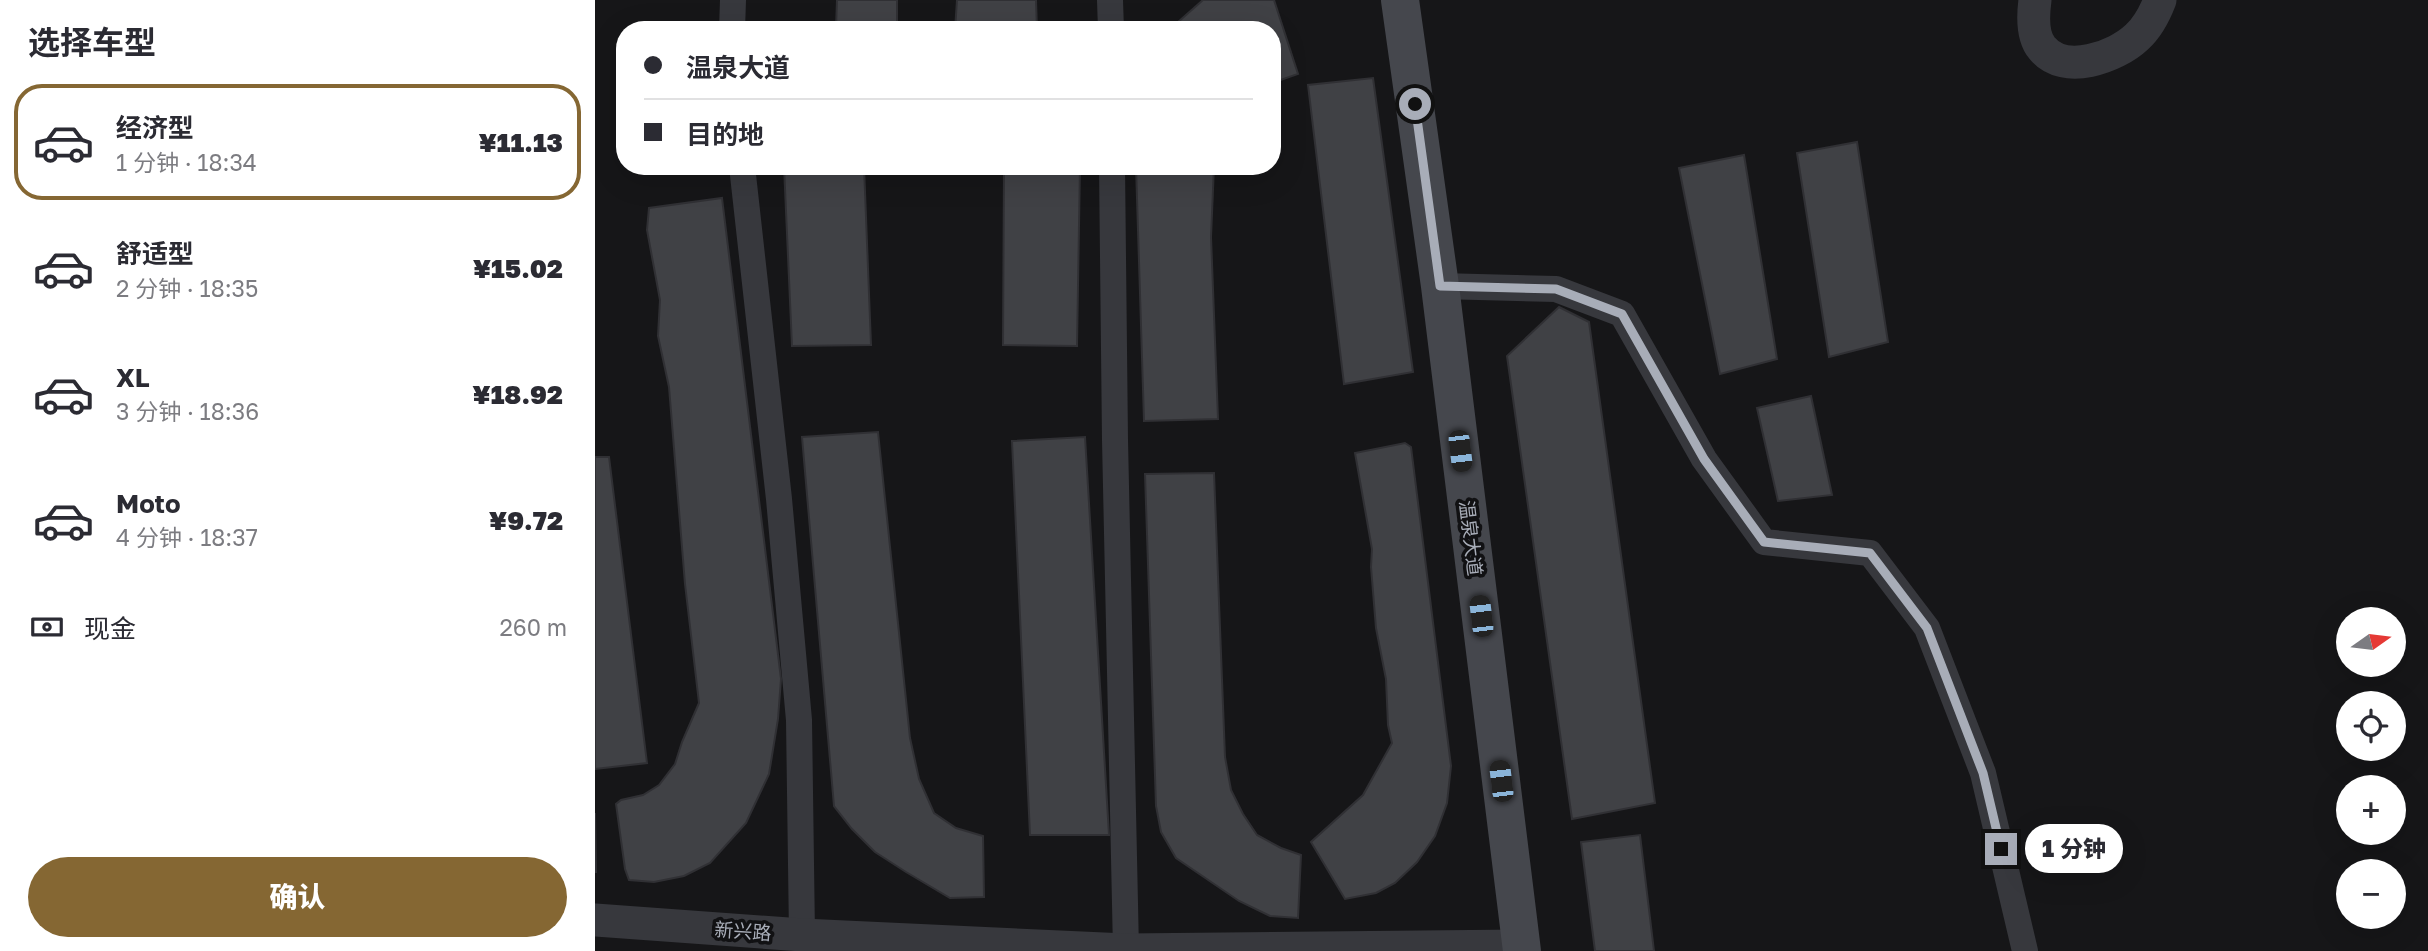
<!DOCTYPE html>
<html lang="zh">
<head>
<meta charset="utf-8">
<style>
	:root { --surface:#fff; --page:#f2f2f3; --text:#2b2b33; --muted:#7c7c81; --line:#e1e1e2; --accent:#856733 }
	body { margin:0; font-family:"Golos Text","Noto Sans SC",sans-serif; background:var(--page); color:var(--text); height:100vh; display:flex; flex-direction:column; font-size:26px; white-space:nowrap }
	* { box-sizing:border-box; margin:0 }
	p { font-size:23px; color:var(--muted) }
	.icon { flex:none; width:38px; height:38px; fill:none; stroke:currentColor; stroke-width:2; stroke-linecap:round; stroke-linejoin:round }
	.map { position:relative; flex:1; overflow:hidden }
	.details { display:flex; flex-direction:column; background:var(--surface); width:595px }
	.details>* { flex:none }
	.guide { position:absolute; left:21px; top:21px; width:665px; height:154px; border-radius:28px; box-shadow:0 7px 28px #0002; display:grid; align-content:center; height:154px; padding:0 28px; background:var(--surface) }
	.needle { width:46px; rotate:76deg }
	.buttons { position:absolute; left:1741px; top:607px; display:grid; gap:14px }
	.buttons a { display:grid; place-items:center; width:70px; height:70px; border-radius:50%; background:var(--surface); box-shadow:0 7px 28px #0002; font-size:35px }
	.end { position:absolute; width:32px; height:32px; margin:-16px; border:9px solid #a8adb8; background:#111; box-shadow:0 0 0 4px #111 }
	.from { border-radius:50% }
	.bubble { position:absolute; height:49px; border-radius:24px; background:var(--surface); box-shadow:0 7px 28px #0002; font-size:23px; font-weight:800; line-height:49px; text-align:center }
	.car { position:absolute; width:21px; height:42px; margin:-21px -10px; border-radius:9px; box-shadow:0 0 5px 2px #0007; background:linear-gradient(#222 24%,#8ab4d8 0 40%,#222 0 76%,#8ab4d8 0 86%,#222 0) }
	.guide b { display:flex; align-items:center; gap:24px; height:66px; font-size:26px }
	.guide b+b { border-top:2px solid var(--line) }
	.guide i { width:18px; height:18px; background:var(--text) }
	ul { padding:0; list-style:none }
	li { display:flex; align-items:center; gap:21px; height:116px; margin:0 14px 10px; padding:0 14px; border:4px solid transparent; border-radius:28px }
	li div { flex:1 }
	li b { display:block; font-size:26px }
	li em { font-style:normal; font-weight:800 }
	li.current { border-color:var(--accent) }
	li>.icon { width:63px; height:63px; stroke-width:1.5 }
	h2 { padding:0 28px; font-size:32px; line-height:84px }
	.pay { display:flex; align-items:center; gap:18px; height:77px; padding:0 28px; font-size:26px }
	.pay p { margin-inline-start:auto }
	.button { display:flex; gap:14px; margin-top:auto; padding:14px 28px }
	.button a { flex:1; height:80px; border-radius:42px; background:var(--accent); color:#fff; font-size:28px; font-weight:800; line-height:80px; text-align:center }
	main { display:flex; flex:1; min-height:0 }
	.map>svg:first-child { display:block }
</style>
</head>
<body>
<main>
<section class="details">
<h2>选择车型</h2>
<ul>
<li class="current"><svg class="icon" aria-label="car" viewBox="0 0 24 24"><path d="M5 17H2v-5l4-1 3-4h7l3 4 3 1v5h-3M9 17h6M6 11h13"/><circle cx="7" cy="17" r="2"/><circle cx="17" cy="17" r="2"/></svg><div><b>经济型</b><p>1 分钟 · 18:34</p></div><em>¥11.13</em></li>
<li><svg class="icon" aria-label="car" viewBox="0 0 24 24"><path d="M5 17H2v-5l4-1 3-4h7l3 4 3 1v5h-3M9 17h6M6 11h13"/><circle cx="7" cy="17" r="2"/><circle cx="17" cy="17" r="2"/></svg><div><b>舒适型</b><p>2 分钟 · 18:35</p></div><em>¥15.02</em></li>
<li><svg class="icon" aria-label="car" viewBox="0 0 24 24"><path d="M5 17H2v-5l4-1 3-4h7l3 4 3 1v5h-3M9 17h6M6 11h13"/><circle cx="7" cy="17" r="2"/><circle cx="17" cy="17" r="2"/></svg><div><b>XL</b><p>3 分钟 · 18:36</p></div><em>¥18.92</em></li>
<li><svg class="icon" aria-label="car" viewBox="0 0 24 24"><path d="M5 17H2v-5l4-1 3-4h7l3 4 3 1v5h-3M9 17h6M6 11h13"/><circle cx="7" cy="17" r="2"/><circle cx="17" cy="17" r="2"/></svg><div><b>Moto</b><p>4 分钟 · 18:37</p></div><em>¥9.72</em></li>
</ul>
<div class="pay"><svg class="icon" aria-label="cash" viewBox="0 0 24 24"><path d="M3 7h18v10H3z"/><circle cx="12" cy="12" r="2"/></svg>现金<p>260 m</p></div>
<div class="button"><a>确认</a></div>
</section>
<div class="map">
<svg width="1833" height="951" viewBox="0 0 1833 951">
	<rect width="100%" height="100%" fill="#161618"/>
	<g fill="#404145" stroke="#303034" stroke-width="2">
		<path d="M242,0H302V30L241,28Z"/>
		<path d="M362,0H441L442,30H360Z"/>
		<path d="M608,0H679L703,74L677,83V30H574Z"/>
		<path d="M778,78L818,372L749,384L713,85Z"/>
		<path d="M1262,142L1293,342L1234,357L1202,153Z"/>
		<path d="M1149,155L1182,359L1125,374L1084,168Z"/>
		<path d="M189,166H269L276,345L197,346Z"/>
		<path d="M409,166H485L482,346L408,345Z"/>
		<path d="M541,166H619L616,237L623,419L549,421Z"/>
		<path d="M127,198L186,679L183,719L174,774L151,823L115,863L89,876L59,882L34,880L30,869L21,804L26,800L48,795L64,785L80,764L87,742L104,703L90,584L74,387L63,336L65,300L52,230L54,208Z"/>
		<path d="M964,307L994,322L1060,803L977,819L912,356Z"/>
		<path d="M1216,396L1237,495L1183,501L1162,408Z"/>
		<path d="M283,432L315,738L324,779L339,813L361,828L388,836L389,897L355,898L311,872L280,852L257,829L239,806L207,437Z"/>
		<path d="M490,437L514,835H435L417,441Z"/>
		<path d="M810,443L816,447L856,766L852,803L840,836L822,862L800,883L781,893L750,899L716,842L768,795L797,743L793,725L791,679L781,628L776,567L777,549L760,453Z"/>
		<path d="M0,457H14L52,763L0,769Z"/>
		<path d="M619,473L630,757L636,790L648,814L662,835L686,848L706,855L703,918L675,916L644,901L581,858L566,832L561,806L550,474Z"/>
		<path d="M0,813L1,872H0Z"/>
		<path d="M1045,835L1059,951H1000L986,842Z"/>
	</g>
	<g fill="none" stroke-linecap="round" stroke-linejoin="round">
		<g stroke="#37383d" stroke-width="26">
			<path d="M515,0L516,30"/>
			<path d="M137,30L138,0"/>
			<path d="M147,166L184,499L204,720L207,935"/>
			<path d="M517,166L520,440L531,950"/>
			<path d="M845,286L961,289L1027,314L1109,459L1169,542L1275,553L1332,628L1388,773L1430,951"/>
		</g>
		<g stroke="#37383d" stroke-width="33">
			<path d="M1440,0C1438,15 1437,36 1447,48C1469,76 1521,57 1542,37C1553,27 1560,13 1565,0"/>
			<path d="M0,920L207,935L531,950L926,946"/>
		</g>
		<path stroke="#45474d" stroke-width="38" d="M805,0L845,286L927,951"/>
	</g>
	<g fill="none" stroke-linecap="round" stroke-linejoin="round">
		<path stroke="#a8adb8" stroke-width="9" d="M820,104L845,286L961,289L1027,314L1109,459L1169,542L1275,553L1332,628L1388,773L1406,849"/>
	</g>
	<g text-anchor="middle" stroke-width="7" stroke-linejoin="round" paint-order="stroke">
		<g font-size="19" fill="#a8adb8" stroke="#111113">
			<text transform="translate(876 538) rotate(83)" y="7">温泉大道</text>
			<text transform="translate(148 931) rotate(4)" y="7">新兴路</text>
		</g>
	</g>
</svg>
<div class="buttons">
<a><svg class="needle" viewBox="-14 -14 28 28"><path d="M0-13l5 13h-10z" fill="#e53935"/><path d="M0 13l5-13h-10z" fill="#7c7c81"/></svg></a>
<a><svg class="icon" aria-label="locate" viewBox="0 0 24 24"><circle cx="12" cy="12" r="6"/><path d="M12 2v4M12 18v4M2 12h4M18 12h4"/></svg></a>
<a>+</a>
<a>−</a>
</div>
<i class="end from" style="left:820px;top:104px"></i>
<i class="end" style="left:1406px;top:849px"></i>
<div class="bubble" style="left:1430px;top:824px;width:98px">1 分钟</div>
<i class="car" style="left:865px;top:451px;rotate:173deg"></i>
<i class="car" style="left:886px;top:616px;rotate:353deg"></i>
<i class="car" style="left:906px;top:781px;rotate:353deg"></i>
<div class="guide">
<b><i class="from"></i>温泉大道</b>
<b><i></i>目的地</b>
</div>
</div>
</main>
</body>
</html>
